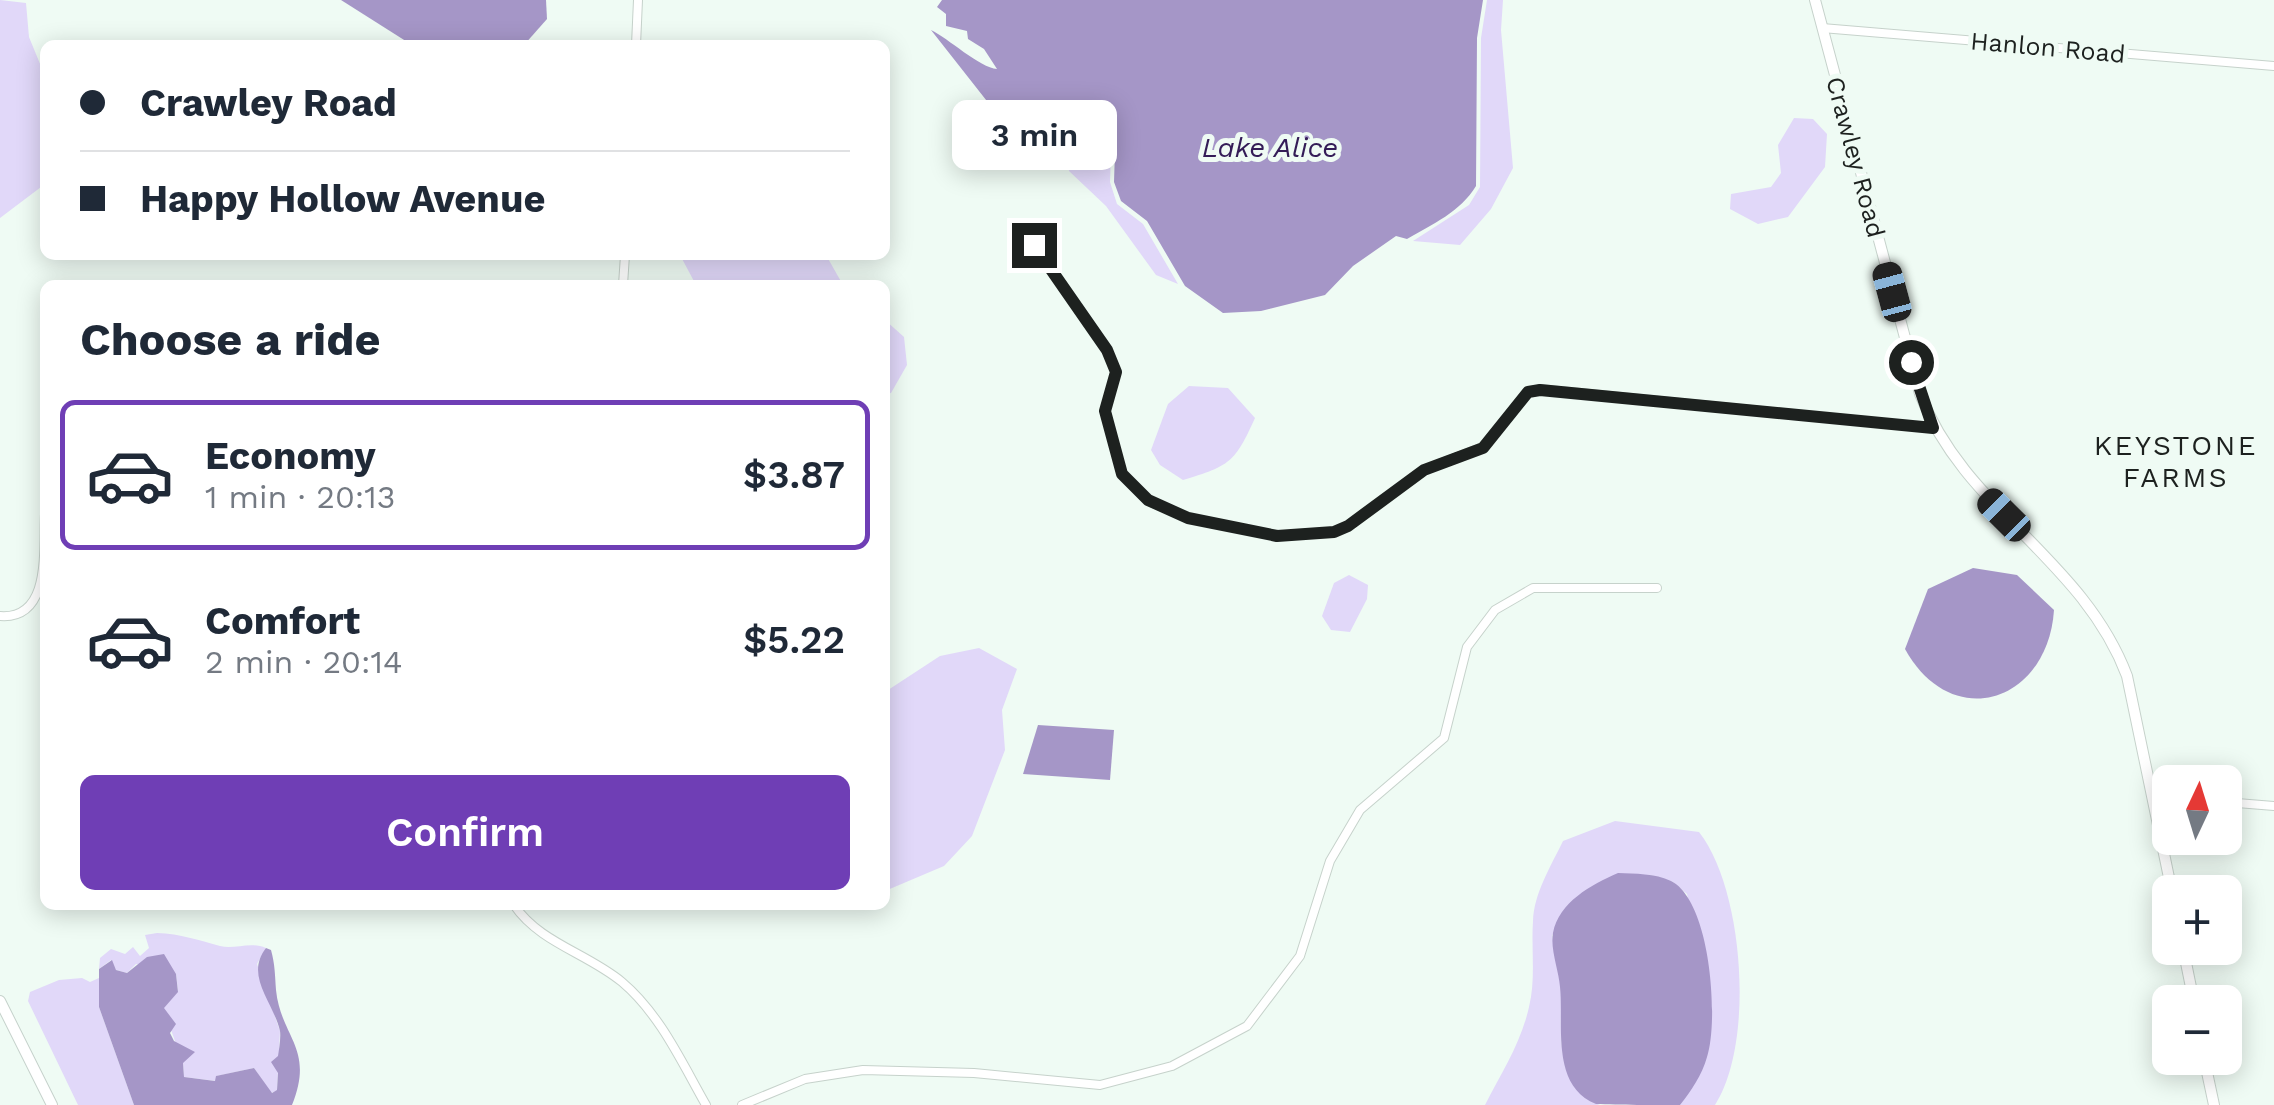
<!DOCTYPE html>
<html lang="en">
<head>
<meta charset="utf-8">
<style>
	:root { --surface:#fff; --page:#f2f2f3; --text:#1f2937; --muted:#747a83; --line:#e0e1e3; --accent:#6f3eb5 }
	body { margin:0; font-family:"Work Sans",sans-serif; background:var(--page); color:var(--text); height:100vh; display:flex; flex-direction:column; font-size:38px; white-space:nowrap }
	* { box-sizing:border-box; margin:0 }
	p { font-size:32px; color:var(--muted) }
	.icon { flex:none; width:55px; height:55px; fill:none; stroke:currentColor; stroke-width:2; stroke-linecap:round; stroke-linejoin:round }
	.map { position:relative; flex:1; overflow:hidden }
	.side { position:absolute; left:40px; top:280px; width:850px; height:630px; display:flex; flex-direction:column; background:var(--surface); border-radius:15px; box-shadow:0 5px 25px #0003 }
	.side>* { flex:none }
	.guide { position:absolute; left:40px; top:40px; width:850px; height:220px; border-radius:15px; box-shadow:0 5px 25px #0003; display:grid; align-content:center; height:220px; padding:0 40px; background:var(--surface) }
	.needle { width:65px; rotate:4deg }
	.controls { position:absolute; left:2152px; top:765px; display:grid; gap:20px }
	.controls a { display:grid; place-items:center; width:90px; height:90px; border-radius:15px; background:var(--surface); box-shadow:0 5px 25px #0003; font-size:50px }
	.end { position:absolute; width:45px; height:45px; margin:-22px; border:12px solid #1d211f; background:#fff; box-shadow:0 0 0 5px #fff }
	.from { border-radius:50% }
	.bubble { position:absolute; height:70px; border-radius:15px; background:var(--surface); box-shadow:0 5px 25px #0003; font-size:32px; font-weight:600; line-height:70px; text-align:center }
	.car { position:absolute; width:30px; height:60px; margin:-30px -15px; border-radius:12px; box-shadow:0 0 8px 2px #0007; background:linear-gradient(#222 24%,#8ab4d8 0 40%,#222 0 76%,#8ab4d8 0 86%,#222 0) }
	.guide b { display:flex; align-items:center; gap:35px; height:95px; font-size:38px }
	.guide b+b { border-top:2px solid var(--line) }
	.guide i { width:25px; height:25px; background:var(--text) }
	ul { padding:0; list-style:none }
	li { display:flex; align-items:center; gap:30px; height:150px; margin:0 20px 15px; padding:0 20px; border:5px solid transparent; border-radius:15px }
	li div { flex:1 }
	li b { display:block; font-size:38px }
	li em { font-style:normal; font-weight:600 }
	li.current { border-color:var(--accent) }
	li>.icon { width:90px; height:90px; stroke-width:1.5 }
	h2 { padding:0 40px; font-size:45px; line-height:120px }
	.button { display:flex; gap:20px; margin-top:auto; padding:20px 40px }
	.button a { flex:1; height:115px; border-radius:15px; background:var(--accent); color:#fff; font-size:40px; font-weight:600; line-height:115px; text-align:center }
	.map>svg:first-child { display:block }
</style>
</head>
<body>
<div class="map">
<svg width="2274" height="1105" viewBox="0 0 2274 1105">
	<rect width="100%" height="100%" fill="#effbf4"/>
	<g fill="#e1d8f9">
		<path d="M0,0L26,3L29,37L45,76V184L0,218Z"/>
		<path d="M1487,0H1503L1501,30L1513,168L1491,209L1460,245L1413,241L1469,205L1480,187L1481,38Z"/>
		<path d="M1794,118L1813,119L1827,134L1825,167L1788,217L1758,224L1730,209L1731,194L1771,187L1781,173L1778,145Z"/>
		<path d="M1099,130L1111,153L1110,182L1117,204L1143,224L1178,284L1156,275L1106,206L1069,171L1066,147L1072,131Z"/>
		<path d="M680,255H826L843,285H696Z"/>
		<path d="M885,320L904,337L907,365L891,393L885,394Z"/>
		<path d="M1189,386L1228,388L1255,418C1235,462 1230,466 1183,480L1160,465L1151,450L1168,404Z"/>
		<path d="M1349,575L1368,585L1367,599L1350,632L1331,630L1322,616L1334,583Z"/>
		<path d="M979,648L1017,669L1002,710L1005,750L972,836L944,866L885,891V692L940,656Z"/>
		<path d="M1615,821L1699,832C1744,889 1755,1043 1715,1105H1680C1732,1028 1704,978 1687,894L1673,882L1650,875L1552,935C1555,953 1560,973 1561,991C1562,1030 1553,1088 1600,1105H1485C1502,1072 1521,1043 1529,1007C1536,979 1531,949 1533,921C1534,893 1551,866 1563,841Z"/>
		<path d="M157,933C181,934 198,940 220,946C234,950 250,941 266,948L257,964L280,1031L277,1091L271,1093L254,1068L217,1076L216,1081L184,1077L183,1063L163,1008L178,991L176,974L136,964L127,973L116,970L111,960L99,969L100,958L111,949L125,954L133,947L140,956L149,948L145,935Z"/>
		<path d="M82,978L90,982L99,978V1007L134,1105H78L28,1001L30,992L59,980Z"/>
	</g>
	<g fill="#a596c7">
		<path d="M341,0H546L547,19L524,45H412Z"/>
		<path d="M942,0H1483L1477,38L1476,186C1460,212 1433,224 1407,239L1396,236L1353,266L1325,295L1261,311L1223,313L1185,286L1147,221L1121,201L1114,182L1115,151L1101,126L1014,125L990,105L931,30C948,38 980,68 997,69L984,49L968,39L967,31L946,26V14L937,7Z"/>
		<path d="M1973,568L2017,575L2054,610C2048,702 1952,734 1905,649L1928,589Z"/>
		<path d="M1038,725L1114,730L1110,780L1023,774Z"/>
		<path d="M1618,873C1635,874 1655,873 1671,881C1711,901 1719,1020 1707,1057C1702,1075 1691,1091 1680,1105C1656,1105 1618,1105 1596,1104C1550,1086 1564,1023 1560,987C1559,971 1550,949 1553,933C1559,902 1591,885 1618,873Z"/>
		<path d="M266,948L271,950C275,964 275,976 276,990C281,1038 315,1048 292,1105H134L99,1007V969L112,960L116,970L127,973L147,957L164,954L176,974L178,992L164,1008L176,1024L170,1033L174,1041L195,1052L183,1063L184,1077L215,1081L216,1076L254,1068L272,1093L277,1090L278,1073L271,1062L278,1056C279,1049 281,1038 280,1031C274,1003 244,976 266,948Z"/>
	</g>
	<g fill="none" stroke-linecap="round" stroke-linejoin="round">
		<defs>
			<g id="minor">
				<path d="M1822,28L2274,66"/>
				<path d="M636,45L638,0"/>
				<path d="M1034,245L1107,350L1116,371L1105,411L1122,474L1148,501L1189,518L1277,536L1334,532L1348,526L1424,470L1483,447L1528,393L1540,389L1933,428"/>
				<path d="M623,285L625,255"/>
				<path d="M0,616C52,620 43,548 45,514"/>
				<path d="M2154,796L2170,797"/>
				<path d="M2225,802L2274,806"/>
				<path d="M514,905C540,943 587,953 622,982C660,1014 682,1063 706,1105"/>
				<path d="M742,1105L805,1079L863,1070L974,1073L1100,1085L1172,1066L1247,1026L1300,956L1330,861L1360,810L1444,738L1467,647L1495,610L1533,588H1657"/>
			</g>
			<g id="tertiary">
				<path d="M1815,0L1920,394C1965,510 2083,559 2127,676L2172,892"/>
				<path d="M2183,948L2194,1002"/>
				<path d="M0,1001L52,1105"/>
				<path d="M2204,1058L2214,1105"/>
			</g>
		</defs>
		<use href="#minor" stroke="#c6d2cb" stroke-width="10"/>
		<use href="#tertiary" stroke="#c6d2cb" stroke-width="12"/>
		<use href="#minor" stroke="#fff" stroke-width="8"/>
		<use href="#tertiary" stroke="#fff" stroke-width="10"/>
	</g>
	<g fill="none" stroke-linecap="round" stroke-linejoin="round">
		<path stroke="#1d211f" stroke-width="12" d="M1034,245L1107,350L1116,372L1105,411L1122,474L1148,500L1188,518L1277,536L1334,532L1348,526L1424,470L1483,448L1528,392L1540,390L1933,428L1911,362"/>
	</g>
	<g text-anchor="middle" stroke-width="10" stroke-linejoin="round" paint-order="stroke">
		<g font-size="25" fill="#1d211f" stroke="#effbf4">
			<text transform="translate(2048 47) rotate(5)" y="9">Hanlon Road</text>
			<text transform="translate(1856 157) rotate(75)" y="9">Crawley Road</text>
		</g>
		<g font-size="28" font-style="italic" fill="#341c57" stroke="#effbf4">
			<text x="1270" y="157">Lake Alice</text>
		</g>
		<g font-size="28" letter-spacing="2.5" fill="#1d211f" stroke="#effbf4">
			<text x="2176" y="455">KEYSTONE<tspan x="2176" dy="32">FARMS</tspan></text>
		</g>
	</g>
</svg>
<div class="controls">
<a><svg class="needle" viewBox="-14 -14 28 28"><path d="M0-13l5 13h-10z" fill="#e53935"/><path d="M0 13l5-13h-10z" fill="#747a83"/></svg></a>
<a>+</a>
<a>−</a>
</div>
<i class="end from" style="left:1911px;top:362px"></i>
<i class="end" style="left:1034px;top:245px"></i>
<div class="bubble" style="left:952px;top:100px;width:165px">3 min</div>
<i class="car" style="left:1892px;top:292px;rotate:345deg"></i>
<i class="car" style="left:2004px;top:515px;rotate:315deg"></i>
<div class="guide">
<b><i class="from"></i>Crawley Road</b>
<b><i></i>Happy Hollow Avenue</b>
</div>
<section class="side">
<h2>Choose a ride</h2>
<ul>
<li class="current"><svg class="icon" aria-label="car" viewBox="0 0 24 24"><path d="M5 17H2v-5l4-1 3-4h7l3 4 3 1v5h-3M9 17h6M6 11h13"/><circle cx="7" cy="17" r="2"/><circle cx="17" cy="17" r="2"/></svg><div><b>Economy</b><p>1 min · 20:13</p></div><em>$3.87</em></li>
<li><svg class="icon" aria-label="car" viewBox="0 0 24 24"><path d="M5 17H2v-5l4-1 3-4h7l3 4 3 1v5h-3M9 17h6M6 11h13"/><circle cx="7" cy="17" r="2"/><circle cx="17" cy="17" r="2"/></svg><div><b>Comfort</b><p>2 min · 20:14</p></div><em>$5.22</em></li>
</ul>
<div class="button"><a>Confirm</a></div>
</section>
</div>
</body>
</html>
